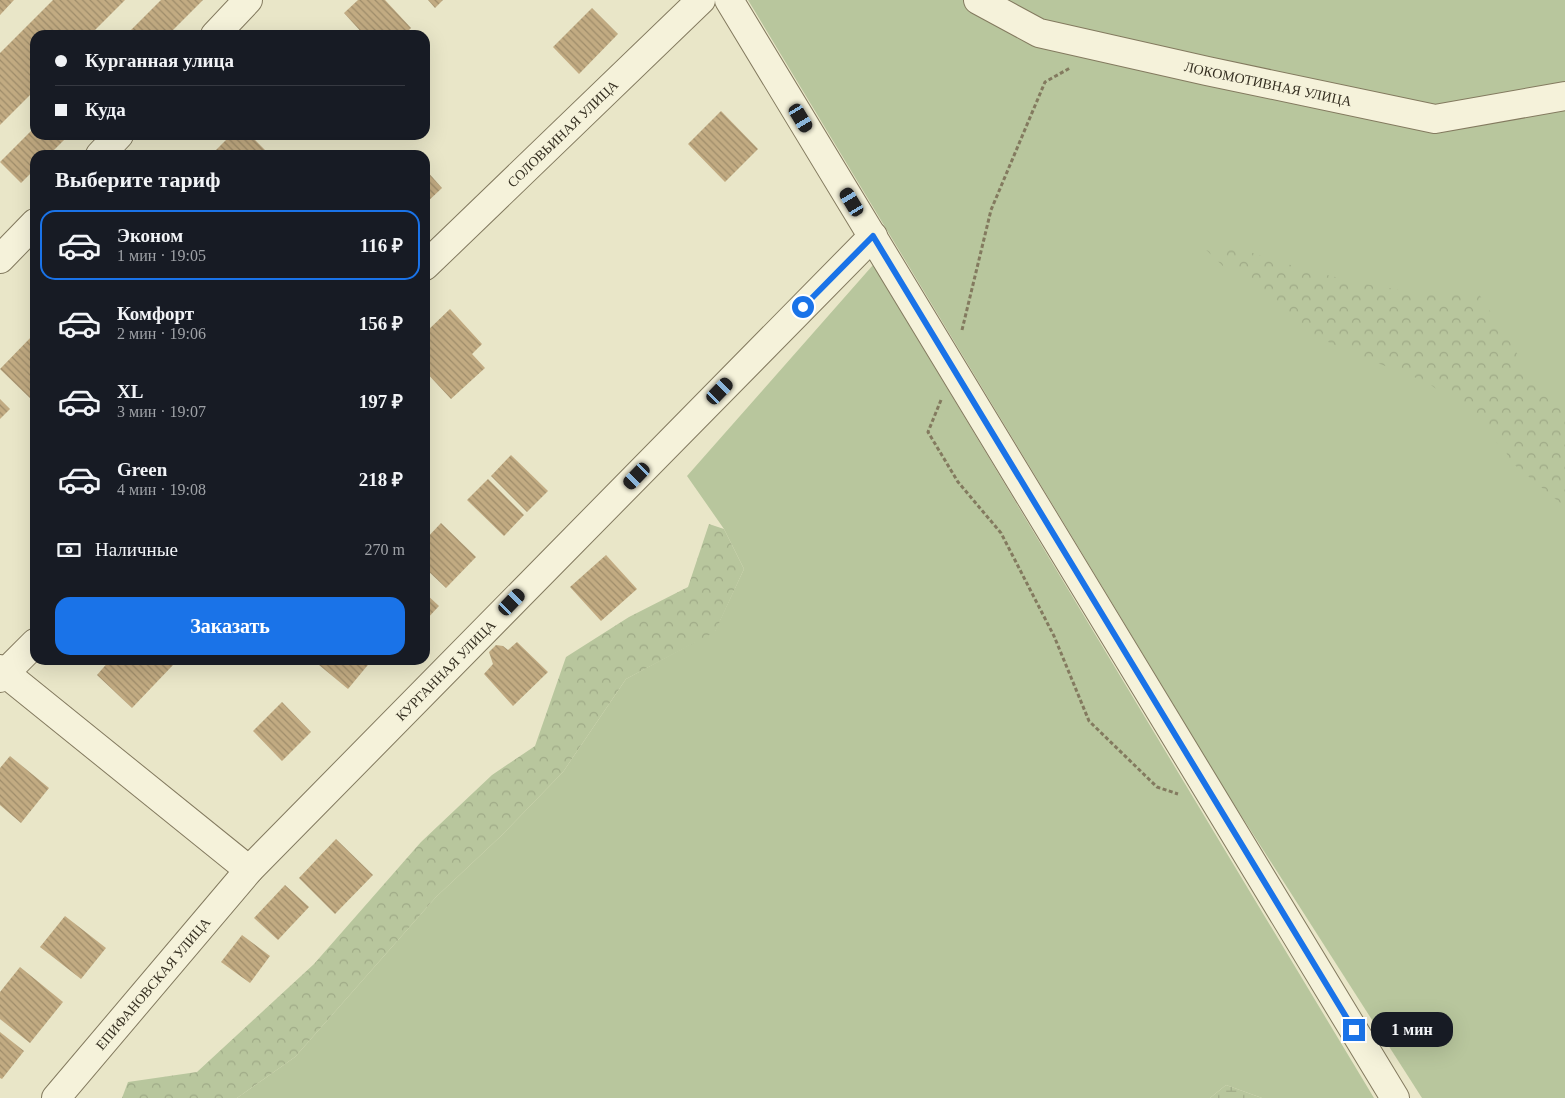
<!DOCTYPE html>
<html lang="ru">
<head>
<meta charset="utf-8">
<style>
	:root { --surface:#171b24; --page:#242831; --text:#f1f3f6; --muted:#9ea1a6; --line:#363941; --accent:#1a73e8 }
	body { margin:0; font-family:Georgia,serif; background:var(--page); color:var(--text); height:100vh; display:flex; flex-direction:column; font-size:19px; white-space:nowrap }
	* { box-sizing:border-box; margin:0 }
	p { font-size:16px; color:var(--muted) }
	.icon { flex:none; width:28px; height:28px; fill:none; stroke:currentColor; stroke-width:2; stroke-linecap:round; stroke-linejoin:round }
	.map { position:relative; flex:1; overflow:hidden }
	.side { position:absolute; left:30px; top:150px; width:400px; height:515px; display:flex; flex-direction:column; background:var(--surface); border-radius:15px; box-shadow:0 5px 20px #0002 }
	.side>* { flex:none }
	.guide { position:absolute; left:30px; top:30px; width:400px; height:110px; border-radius:15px; box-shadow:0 5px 20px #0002; display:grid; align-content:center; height:110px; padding:0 25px; background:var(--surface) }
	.end { position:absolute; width:22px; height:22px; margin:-11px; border:6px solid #1a73e8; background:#fff; box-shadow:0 0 0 2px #fff }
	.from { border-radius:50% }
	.bubble { position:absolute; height:35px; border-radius:15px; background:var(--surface); box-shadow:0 5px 20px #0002; font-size:16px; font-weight:800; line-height:35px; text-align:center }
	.car { position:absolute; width:15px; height:30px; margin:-15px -8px; border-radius:6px; box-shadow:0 0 4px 1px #0007; background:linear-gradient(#222 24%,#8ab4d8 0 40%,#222 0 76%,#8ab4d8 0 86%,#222 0) }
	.guide b { display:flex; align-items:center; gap:18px; height:48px; font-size:19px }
	.guide b+b { border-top:1px solid var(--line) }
	.guide i { width:12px; height:12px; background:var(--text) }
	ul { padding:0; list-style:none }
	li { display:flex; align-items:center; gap:15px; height:70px; margin:0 10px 8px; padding:0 15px; border:2px solid transparent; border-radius:15px }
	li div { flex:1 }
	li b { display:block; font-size:19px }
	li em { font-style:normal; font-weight:800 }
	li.on { border-color:var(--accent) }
	li>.icon { width:45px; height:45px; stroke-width:1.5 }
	h2 { padding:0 25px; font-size:22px; line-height:60px }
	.pay { display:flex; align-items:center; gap:12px; height:55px; padding:0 25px; font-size:19px }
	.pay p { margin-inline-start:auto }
	.primary-button { display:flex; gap:10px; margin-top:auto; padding:10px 25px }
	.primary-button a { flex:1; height:58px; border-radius:15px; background:var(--accent); color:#fff; font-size:20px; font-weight:800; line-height:58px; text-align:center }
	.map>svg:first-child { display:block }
</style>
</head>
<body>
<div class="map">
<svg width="1565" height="1098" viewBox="0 0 1565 1098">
	<defs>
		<pattern id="forest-crowns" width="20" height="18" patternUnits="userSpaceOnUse" patternTransform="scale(1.25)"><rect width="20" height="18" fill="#b8c69d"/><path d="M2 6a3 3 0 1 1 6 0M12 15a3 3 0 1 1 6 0" fill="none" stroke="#9faa87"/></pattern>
		<pattern id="wetland-marsh" width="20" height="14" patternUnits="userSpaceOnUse" patternTransform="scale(1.25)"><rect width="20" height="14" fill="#b8c69d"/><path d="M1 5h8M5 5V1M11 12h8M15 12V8" fill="none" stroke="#9faa87"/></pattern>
		<pattern id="building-back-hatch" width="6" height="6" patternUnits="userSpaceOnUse" patternTransform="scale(1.25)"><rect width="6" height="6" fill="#c2ab82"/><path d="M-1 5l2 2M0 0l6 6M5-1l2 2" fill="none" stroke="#9e8c6a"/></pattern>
	</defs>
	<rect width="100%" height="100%" fill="#e9e6c8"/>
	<g fill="#b8c69d">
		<path d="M748,0H1565V1098H1422L1228,795Z"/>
		<path d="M873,265L1374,1098H1262L1226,1085L1210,1098H237L295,1057L436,897L502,835L563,772L626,679L715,631L744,569L724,529L687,476Z"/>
	</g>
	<g fill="url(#forest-crowns)">
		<path d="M1201,245L1253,253L1303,269L1359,283L1414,292L1477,291L1527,369L1565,404V507L1511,462L1506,452L1469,414L1427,382L1359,356L1315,336L1267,292L1225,268Z"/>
		<path d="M709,524L724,529L744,569L715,632L626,679L563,772L502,835L436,897L295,1057L237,1098H122L128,1082L197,1072L314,964L421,842L492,775L535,746L566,657L629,617L688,587Z"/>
	</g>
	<path fill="url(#wetland-marsh)" d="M1226,1085L1262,1098H1210Z"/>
	<g fill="url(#building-back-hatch)">
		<path d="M0,0H14L0,15Z"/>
		<path d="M53,0H125L90,35H35V90L0,125V53Z"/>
		<path d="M161,0H203L168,35H126Z"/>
		<path d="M358,0H385L411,28L404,35H364L344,13Z"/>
		<path d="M428,0H443L435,8Z"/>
		<path d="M592,8L618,34L579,74L553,47Z"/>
		<path d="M721,111L758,149L725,182L688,144Z"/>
		<path d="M35,127V135H69L49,155H35V169L21,183L0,162Z"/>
		<path d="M231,135H250L268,153L267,155H221L216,150Z"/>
		<path d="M425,169L442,188L425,204Z"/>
		<path d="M450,309L482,344L472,354L485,368L451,399L425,371V333Z"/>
		<path d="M35,333V403L0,369Z"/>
		<path d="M0,399L10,409L0,419Z"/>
		<path d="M511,455L548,491L527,512L491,476Z"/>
		<path d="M488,479L524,515L504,536L467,500Z"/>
		<path d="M441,523L476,557L446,588L425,568V540Z"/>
		<path d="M606,555L637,589L601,621L570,587Z"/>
		<path d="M425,593L439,606L425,621Z"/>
		<path d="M517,642L548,672L513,706L484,674L493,664L489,652L496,645L503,646L508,650Z"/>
		<path d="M110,660H169L174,664L132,708L97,675Z"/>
		<path d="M313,660H372L348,689Z"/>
		<path d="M282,702L311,732L282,761L253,731Z"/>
		<path d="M10,756L49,788L21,823L0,805V768Z"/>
		<path d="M336,839L373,875L335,914L299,878Z"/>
		<path d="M285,885L309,907L278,940L254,918Z"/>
		<path d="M65,916L106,948L81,979L40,947Z"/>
		<path d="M242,935L270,956L250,983L221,962Z"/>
		<path d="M20,967L63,1002L30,1043L0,1019V992Z"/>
		<path d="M0,1032L24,1051L2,1079L0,1078Z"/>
	</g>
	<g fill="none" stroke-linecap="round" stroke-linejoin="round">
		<defs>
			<g id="street">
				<path d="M729,0L1395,1098"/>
				<path id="s1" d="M978,0L1039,33L1207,71L1435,119L1565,96"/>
				<path d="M215,35L248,0"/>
				<path d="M100,155L119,135"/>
				<path d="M0,259L35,223"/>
				<path id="s2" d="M425,266L701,0"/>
				<path d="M0,669L249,870"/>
				<path d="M0,678L35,643"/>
				<path id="s3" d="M56,1098L249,870L873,236"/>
			</g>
		</defs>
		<use href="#street" stroke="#837a5f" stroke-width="30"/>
		<g stroke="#837a5f" stroke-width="3" stroke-dasharray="4 2.5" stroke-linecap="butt">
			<path d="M962,330L991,210L1045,82L1070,68"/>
			<path d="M941,400L928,432L958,482L1001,533L1054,636L1089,721L1157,787L1178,794"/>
		</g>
		<use href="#street" stroke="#f5f2da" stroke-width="28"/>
	</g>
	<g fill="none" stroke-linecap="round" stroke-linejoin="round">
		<path stroke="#1a73e8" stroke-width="6" d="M803,307L873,236L1354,1030"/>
	</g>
	<g text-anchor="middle" stroke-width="4" stroke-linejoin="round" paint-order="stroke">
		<g font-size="14" fill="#352f21" stroke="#f1efd6">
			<text dy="5" stroke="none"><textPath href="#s1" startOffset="304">ЛОКОМОТИВНАЯ УЛИЦА</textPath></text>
			<text dy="5" stroke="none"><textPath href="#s2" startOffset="191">СОЛОВЬИНАЯ УЛИЦА</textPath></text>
			<text dy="5" stroke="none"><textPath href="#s3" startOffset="579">КУРГАННАЯ УЛИЦА</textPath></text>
			<text dy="5" stroke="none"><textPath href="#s3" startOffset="150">ЕПИФАНОВСКАЯ УЛИЦА</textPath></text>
		</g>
	</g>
</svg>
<i class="end from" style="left:803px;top:307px"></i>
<i class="end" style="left:1354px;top:1030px"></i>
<div class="bubble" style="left:1371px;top:1012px;width:82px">1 мин</div>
<i class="car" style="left:801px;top:118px;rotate:149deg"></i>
<i class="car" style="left:852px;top:202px;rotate:329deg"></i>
<i class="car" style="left:720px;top:391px;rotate:44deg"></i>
<i class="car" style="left:637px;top:476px;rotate:224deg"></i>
<i class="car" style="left:512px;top:602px;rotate:44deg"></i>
<div class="guide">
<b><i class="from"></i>Курганная улица</b>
<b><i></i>Куда</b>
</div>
<section class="side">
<h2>Выберите тариф</h2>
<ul>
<li class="on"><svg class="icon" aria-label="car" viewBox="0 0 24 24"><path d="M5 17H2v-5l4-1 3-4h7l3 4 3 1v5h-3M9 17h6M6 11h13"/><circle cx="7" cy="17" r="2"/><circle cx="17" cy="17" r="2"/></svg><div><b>Эконом</b><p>1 мин · 19:05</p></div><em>116 ₽</em></li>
<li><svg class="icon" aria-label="car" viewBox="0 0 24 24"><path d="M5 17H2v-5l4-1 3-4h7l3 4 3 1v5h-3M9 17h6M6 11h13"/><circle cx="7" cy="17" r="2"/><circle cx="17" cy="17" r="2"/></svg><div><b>Комфорт</b><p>2 мин · 19:06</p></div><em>156 ₽</em></li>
<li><svg class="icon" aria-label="car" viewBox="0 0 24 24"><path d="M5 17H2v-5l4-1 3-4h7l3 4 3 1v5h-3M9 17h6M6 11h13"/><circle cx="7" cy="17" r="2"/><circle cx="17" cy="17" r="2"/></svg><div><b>XL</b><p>3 мин · 19:07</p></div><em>197 ₽</em></li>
<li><svg class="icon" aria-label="car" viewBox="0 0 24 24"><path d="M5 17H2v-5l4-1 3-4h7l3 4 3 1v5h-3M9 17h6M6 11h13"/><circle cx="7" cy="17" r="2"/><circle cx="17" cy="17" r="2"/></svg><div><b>Green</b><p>4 мин · 19:08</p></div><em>218 ₽</em></li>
</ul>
<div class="pay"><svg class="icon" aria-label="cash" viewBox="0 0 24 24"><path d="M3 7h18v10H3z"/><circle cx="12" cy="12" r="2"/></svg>Наличные<p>270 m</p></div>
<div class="primary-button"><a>Заказать</a></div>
</section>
</div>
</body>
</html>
